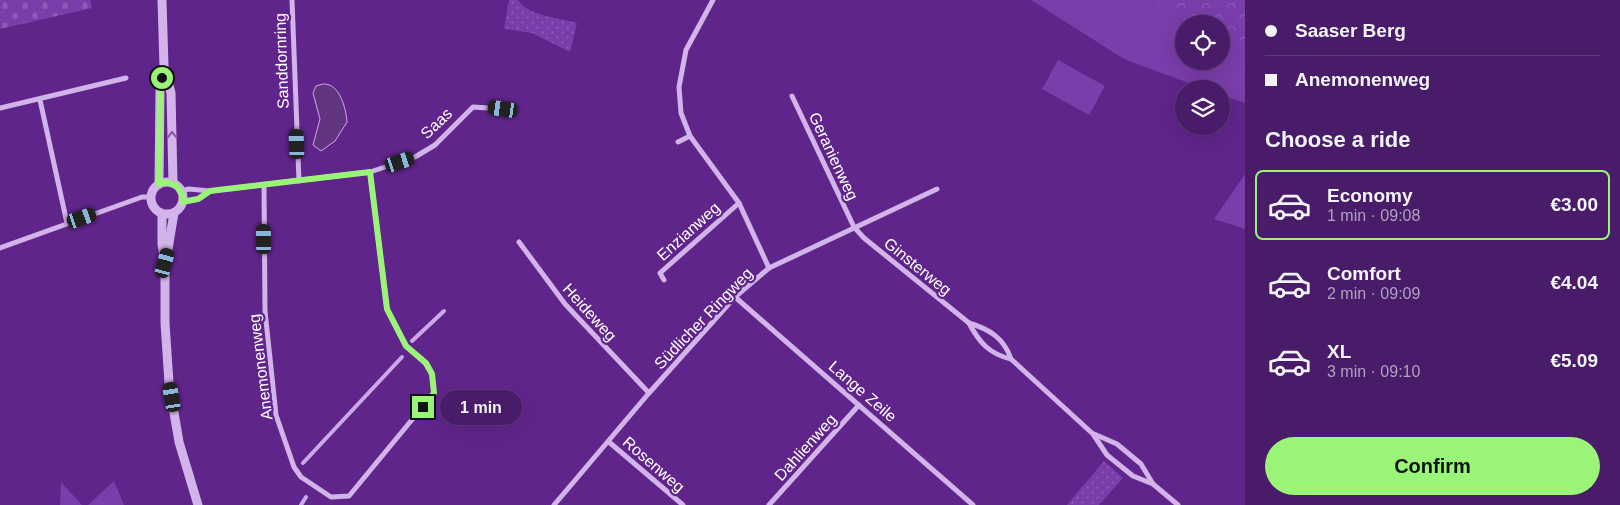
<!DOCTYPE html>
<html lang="en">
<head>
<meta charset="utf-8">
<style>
	:root { --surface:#481c68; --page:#522971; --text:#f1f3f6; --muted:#b1a1c0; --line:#603a7c; --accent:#9af478 }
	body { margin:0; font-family:Arial,sans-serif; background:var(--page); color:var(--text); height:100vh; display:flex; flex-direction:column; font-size:19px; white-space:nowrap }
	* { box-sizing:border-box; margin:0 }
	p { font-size:16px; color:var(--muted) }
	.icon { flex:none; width:28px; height:28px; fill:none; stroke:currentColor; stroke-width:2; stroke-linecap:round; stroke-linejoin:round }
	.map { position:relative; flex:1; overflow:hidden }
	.drawer { display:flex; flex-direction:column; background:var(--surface); width:375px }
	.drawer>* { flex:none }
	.hud { display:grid; align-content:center; height:110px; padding:0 20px; background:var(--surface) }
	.tools { position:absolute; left:1175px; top:15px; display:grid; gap:10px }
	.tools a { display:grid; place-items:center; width:55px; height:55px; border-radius:50%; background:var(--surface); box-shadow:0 5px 20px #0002,0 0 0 1px var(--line); font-size:25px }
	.end { position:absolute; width:22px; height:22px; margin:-11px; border:6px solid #9af478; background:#111; box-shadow:0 0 0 2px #111 }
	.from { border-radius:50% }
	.bubble { position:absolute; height:35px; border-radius:18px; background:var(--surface); box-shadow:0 5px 20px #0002,0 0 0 1px var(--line); font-size:16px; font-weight:600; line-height:35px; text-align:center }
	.car { position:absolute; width:15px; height:30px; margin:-15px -8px; border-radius:6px; box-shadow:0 0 4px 1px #0007; background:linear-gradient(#222 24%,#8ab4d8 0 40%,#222 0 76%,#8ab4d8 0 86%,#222 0) }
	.hud b { display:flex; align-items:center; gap:18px; height:48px; font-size:19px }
	.hud b+b { border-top:1px solid var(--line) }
	.hud i { width:12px; height:12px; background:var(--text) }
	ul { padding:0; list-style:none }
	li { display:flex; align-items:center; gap:15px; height:70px; margin:0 10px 8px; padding:0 10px; border:2px solid transparent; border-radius:8px }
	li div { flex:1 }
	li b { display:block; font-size:19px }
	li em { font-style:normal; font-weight:600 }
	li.on { border-color:var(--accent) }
	li>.icon { width:45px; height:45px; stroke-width:1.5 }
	h2 { padding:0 20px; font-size:22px; line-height:60px }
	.primary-button { display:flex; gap:10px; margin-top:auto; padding:10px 20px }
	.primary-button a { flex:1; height:58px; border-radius:30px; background:var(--accent); color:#111; font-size:20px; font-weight:600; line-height:58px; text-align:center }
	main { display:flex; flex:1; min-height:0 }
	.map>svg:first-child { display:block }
</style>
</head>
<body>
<main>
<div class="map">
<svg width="1245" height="505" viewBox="0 0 1245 505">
	<defs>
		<pattern id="forest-crowns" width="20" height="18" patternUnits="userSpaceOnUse" patternTransform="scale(1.25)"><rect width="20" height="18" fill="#7a3daa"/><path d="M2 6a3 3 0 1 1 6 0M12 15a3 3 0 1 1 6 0" fill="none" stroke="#8e5ab7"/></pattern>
		<pattern id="cemetery-stones" width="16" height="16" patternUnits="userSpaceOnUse" patternTransform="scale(1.25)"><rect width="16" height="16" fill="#7a3daa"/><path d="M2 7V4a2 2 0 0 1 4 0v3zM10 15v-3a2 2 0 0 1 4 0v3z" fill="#8e5ab7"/></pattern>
		<pattern id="park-dots" width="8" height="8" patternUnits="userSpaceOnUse" patternTransform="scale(1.25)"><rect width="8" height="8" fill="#7a3daa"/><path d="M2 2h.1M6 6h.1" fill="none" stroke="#8e5ab7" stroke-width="1.8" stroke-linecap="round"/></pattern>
	</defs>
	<rect width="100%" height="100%" fill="#60258b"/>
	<g fill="#7a3daa">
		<path d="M1031,0H1152L1187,24H1184V61H1221V46L1245,52V103L1221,95V89H1205L1124,59Z"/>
		<path d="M1058,60L1105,86L1089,115L1042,89Z"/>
		<path d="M1245,174V229L1214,219Z"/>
		<path d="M114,481L124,505H88Z"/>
		<path d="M61,482L82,505H60Z"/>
	</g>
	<path fill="url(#forest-crowns)" d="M1152,0H1245V52L1221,46V24H1187Z"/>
	<path fill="url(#cemetery-stones)" d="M0,0H90L92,8L0,29Z"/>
	<g fill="url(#park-dots)">
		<path d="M509,0H518C528,16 561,18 577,23L570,52L532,33L504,29Z"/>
		<path d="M1104,461L1123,478L1099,505H1067Z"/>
	</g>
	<path fill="#613480" stroke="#cca8eb" d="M323,84C340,83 346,109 347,122L335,141L321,151L313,145L320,119L313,93L316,86Z"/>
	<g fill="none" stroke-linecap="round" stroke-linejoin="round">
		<g stroke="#cca8eb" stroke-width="4">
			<path d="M412,341L444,311"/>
			<path d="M303,463L402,357"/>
			<path d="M301,505L306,497"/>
		</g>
		<g stroke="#d2b3ea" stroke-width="5">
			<path d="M292,0L299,181"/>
			<path d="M713,0L686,50L679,87L681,113L690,136L739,203L769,268"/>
			<path d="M792,96L854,227L864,238L969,323C989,329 1004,338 1011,359"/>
			<path d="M40,100L67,223"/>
			<path d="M0,108L126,78"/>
			<path d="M678,142L690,136"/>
			<path d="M264,185L265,311L276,415L294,467L301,477L331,497L349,496L434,393L432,374L425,363L406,346L387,309L370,172"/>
			<path d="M181,191L189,189L210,191L370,172L415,157L435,145L473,107L503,109"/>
			<path d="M182,202L199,199L210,191"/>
			<path d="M519,242L565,304L649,393"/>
			<path d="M0,248L142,197H150"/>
			<path d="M664,280L660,273L739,203"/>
			<path d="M735,297L973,505"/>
			<path d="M969,323C979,342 989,354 1011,359L1093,434L1107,455L1133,476L1153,484"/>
			<path d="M1094,434L1117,444L1141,464L1153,484L1178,505"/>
			<path d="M609,442L683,505"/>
			<path d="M554,505L649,393L735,297L769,268L937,189"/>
			<path d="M769,505L859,405"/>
		</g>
		<g stroke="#d2b3ea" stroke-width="9">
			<path d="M165,70L171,93L173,183"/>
			<circle cx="167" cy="198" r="16"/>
			<path d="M159,184L160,90L164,67L162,0"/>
			<path d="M162,214V244L165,263V323L169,383L179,442L198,505"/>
			<path d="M166,261L174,213"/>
		</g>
	</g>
	<defs><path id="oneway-chevron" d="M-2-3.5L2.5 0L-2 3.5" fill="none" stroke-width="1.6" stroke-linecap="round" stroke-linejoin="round" transform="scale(1.25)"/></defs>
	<use stroke="#8857ac" href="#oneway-chevron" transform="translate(172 135) rotate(-91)"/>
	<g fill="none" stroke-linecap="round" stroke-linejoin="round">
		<path stroke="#9af478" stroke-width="6" d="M162,78L160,90L159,184L166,182L177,186L183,196L182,202L198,199L210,191L370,172L387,309L406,346L426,363L432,374L434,393L423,407"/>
	</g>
	<g text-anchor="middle" stroke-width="4.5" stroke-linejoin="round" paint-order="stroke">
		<g font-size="16" fill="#fff" stroke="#60258b">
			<text transform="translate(281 61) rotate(-92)" y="6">Sanddornring</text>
			<text transform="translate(436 123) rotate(-44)" y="6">Saas</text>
			<text transform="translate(834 156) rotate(65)" y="6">Geranienweg</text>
			<text transform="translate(688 231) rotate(-42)" y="6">Enzianweg</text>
			<text transform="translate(918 266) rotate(39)" y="6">Ginsterweg</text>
			<text transform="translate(590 312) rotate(48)" y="6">Heideweg</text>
			<text transform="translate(703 318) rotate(-46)" y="6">Südlicher Ringweg</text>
			<text transform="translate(260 367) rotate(-97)" y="6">Anemonenweg</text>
			<text transform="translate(863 391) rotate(41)" y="6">Lange Zeile</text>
			<text transform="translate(805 447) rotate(-48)" y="6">Dahlienweg</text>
			<text transform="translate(654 464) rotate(41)" y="6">Rosenweg</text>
		</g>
	</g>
</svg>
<div class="tools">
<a><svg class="icon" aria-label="locate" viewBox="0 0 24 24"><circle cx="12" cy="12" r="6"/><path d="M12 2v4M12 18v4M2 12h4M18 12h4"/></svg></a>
<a><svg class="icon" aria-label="layers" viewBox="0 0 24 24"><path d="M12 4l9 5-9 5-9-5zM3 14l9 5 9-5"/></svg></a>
</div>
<i class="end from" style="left:162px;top:78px"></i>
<i class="end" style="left:423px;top:407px"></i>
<div class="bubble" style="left:440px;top:390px;width:82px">1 min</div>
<i class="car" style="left:503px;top:109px;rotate:278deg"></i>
<i class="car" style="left:297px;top:144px;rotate:358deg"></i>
<i class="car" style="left:400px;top:162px;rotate:72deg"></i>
<i class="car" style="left:82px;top:218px;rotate:71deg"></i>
<i class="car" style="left:264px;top:239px;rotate:359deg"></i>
<i class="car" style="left:165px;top:263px;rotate:15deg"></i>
<i class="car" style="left:172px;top:397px;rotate:350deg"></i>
</div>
<section class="drawer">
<div class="hud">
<b><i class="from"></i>Saaser Berg</b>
<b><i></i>Anemonenweg</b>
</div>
<h2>Choose a ride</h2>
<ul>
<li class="on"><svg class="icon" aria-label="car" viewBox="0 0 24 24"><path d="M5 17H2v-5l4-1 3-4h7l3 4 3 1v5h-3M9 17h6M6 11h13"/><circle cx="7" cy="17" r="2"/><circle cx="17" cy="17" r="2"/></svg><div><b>Economy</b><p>1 min · 09:08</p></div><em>€3.00</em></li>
<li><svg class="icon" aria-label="car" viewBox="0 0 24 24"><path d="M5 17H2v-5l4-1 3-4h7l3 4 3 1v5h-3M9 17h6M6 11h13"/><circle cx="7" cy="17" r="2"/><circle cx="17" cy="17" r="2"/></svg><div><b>Comfort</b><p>2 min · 09:09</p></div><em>€4.04</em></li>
<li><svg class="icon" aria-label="car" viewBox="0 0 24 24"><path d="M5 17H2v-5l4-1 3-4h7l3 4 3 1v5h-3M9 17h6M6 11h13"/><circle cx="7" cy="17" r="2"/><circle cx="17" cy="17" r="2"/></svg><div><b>XL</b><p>3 min · 09:10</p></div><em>€5.09</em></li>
</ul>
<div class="primary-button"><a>Confirm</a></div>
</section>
</main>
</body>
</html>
